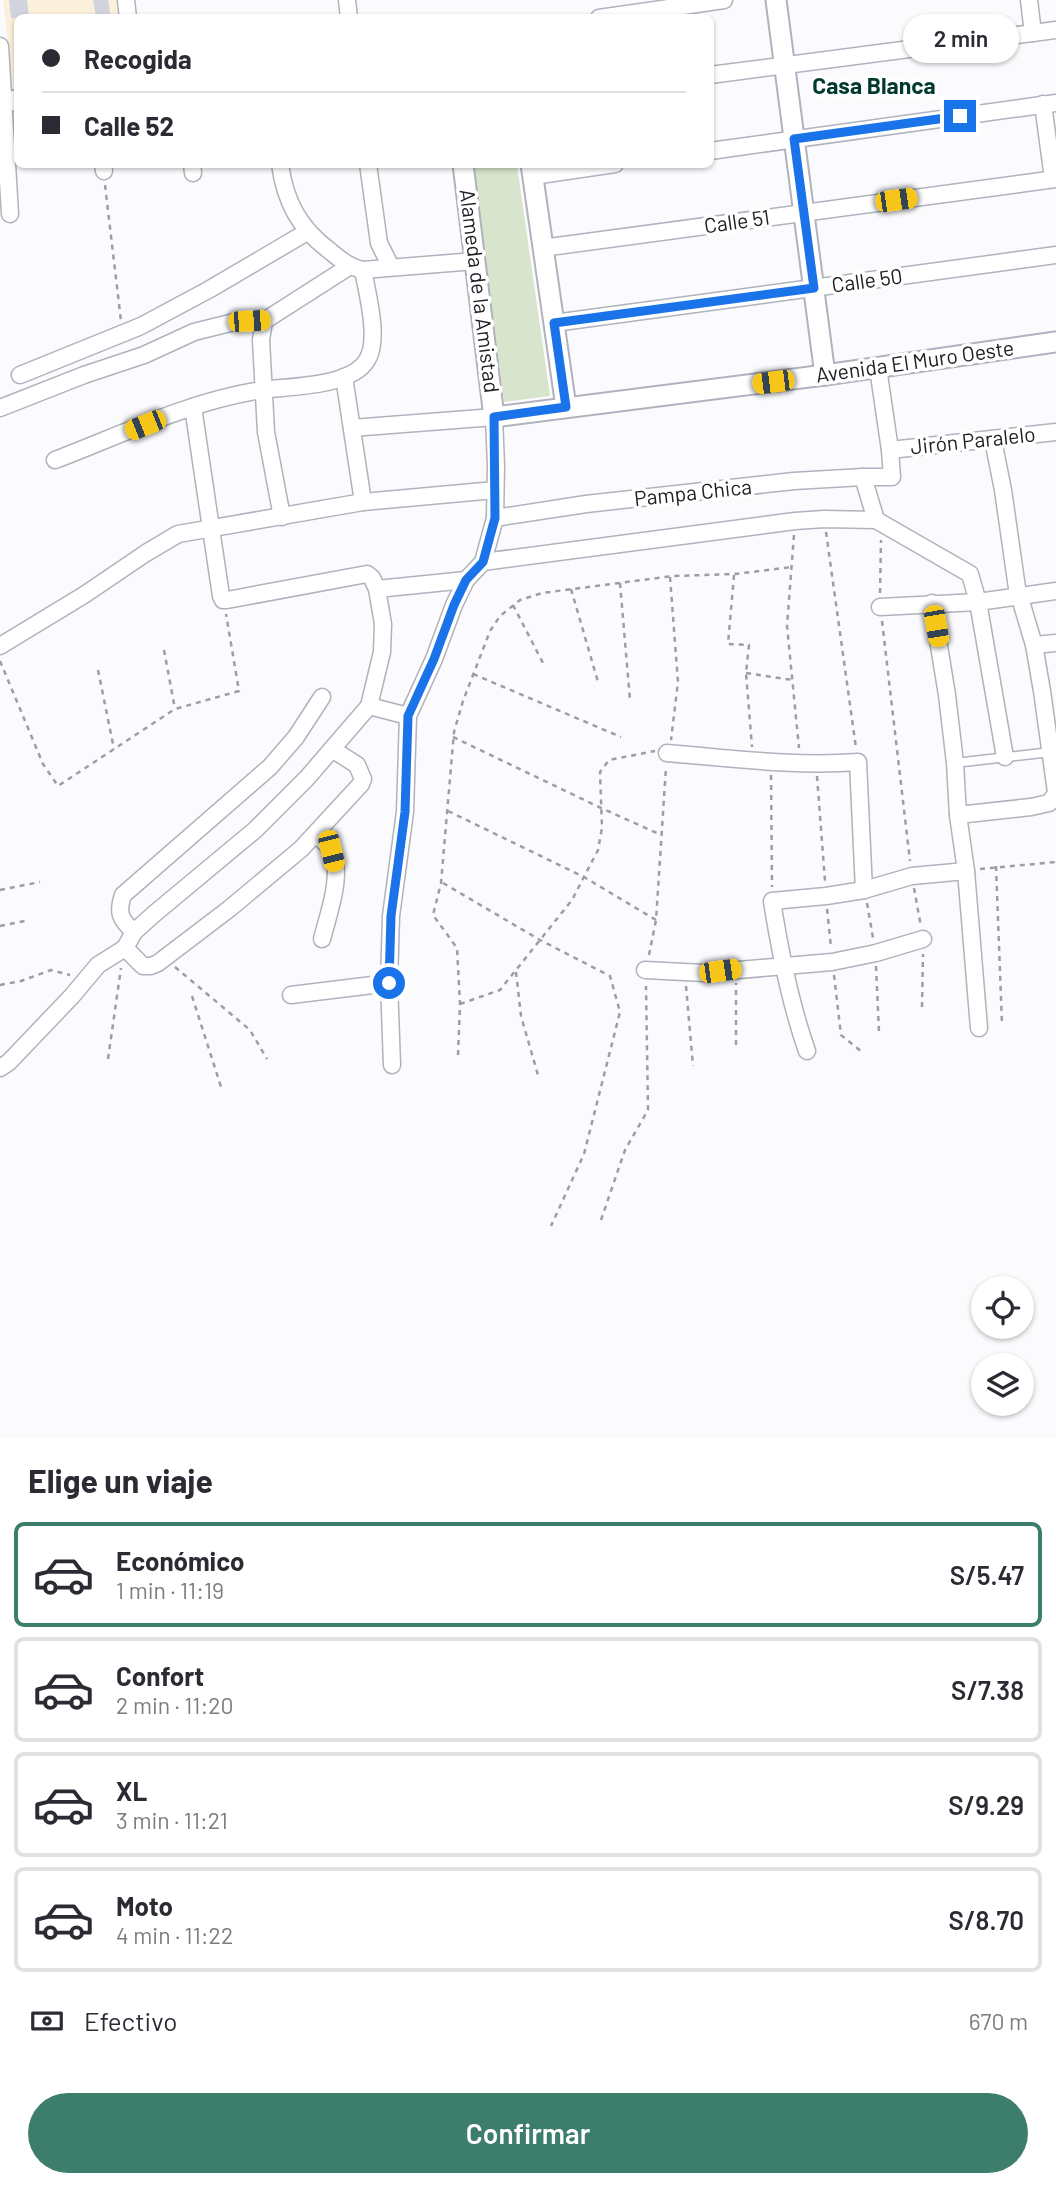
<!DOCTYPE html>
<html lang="es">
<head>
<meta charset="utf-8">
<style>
	:root { --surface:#fff; --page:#f7f7f7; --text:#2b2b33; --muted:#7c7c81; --line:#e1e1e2; --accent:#3d7d6c }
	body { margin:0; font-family:Barlow,sans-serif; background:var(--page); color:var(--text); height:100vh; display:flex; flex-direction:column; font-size:26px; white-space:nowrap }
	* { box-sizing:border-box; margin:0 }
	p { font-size:23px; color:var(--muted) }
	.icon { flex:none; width:38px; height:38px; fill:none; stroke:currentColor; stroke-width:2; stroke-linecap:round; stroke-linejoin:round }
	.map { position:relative; height:1438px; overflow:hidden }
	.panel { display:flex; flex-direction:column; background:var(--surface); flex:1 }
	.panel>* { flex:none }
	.guide { position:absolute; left:14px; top:14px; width:700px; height:154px; border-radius:10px; box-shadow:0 2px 5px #0004; display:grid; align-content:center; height:154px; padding:0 28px; background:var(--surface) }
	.buttons { position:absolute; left:971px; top:1276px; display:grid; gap:14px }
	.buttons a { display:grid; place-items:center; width:63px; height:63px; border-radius:50%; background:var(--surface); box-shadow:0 2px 5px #0004; font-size:35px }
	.end { position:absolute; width:32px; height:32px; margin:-16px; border:9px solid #1a73e8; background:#fff; box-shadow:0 0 0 4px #fff }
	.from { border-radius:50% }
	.bubble { position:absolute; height:49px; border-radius:24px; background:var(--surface); box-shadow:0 2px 5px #0004; font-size:23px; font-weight:600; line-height:49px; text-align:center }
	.car { position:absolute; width:21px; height:42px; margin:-21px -10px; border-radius:9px; box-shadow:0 0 5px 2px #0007; background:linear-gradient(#f5c518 24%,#345 0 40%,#f5c518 0 76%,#345 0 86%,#f5c518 0) }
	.guide b { display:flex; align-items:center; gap:24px; height:66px; font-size:26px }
	.guide b+b { border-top:2px solid var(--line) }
	.guide i { width:18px; height:18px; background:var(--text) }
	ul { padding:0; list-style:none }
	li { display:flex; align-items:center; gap:21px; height:105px; margin:0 14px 10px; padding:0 14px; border:4px solid var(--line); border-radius:10px }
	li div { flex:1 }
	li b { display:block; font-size:26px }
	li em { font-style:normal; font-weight:600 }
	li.selected { border-color:var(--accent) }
	li>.icon { width:63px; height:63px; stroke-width:1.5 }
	h2 { padding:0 28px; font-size:32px; line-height:84px }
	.pay { display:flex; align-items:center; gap:18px; height:77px; padding:0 28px; font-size:26px }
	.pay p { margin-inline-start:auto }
	.action { display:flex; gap:14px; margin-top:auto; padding:14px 28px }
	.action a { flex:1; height:80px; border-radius:42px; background:var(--accent); color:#fff; font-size:28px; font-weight:600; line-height:80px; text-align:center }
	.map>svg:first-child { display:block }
</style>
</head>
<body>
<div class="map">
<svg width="1056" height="1438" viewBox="0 0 1056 1438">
	<rect width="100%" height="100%" fill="#fbfbfe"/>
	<path fill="#fbf0db" d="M3,0H119L121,17L18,18L17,85L13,86Z"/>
	<path fill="#d8e5cc" d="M473,165H517L550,396L504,402Z"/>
	<g fill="#d1d3de">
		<path d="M9,0H27L29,18H11Z"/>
		<path d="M93,0H108L111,18H96Z"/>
	</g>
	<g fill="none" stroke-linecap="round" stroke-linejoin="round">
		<defs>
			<path id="service" d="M955,763L1051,752"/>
			<g id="minor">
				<path d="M126,0L128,18"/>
				<path d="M347,0L349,18"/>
				<path d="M1029,0L1033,33"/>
				<path d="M599,18L724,0"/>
				<path d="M0,46L10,214"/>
				<path d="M710,75L1056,30"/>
				<path d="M1043,104L1053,179"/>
				<path d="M710,151L1056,103"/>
				<path d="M103,164L104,171"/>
				<path d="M192,164L193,173"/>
				<path d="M280,164C285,202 300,229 330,251C341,260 349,267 363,270L475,261"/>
				<path d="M368,164L379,243L391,267"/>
				<path d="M533,176L615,164"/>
				<path d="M542,248L1056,179"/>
				<path d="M264,321L261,340L266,432L282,517"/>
				<path d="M554,323L1056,255"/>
				<path d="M20,375L141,326L210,289L307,232"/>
				<path d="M344,377L363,502"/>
				<path d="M0,408L84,375L144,355L194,332L234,322L264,321L350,266"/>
				<path d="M352,428L494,417L496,466L495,518L483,562L466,580L454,605L434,659L408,716L405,812L391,916L389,983L392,1065"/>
				<path d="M993,440L1003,490L1017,588L1034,645L1042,691L1056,792"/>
				<path d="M890,450L1056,432"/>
				<path d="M55,460C123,434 190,401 262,390C291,386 351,387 367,360C380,340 367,292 363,270"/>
				<path d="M863,477L876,520"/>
				<path d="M495,518L586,504L794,481L863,477H892L890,450L878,368"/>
				<path d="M483,562L795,521L824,519L876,520L970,574L978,602L1005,757"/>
				<path d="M377,589L466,580"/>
				<path d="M932,603L947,695L955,763L958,815L966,871L979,1028"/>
				<path d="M880,607L978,602L1056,591"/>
				<path d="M1034,645L1056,643"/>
				<path d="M0,646L84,595L146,553L178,534L363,502L495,490"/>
				<path d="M369,706L408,716"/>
				<path d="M667,753C730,758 795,767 858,762L864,890"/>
				<path d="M958,815L1031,807L1049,803L1056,794"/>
				<path d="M316,834C320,839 328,844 331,850C344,873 328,915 322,939"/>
				<path d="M134,932C120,919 117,913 123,895L270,767L296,737L322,697"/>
				<path d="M125,948L143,966H151L158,963L229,909L301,849L361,784L363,779L357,765L332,749"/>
				<path d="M645,970L704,973L832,962L876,953L923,939"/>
				<path d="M291,995L389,983"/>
				<path d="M807,1051C790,1003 780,952 772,901L826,896L864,890L912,876L966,871"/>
				<path d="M0,1068L9,1062L72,996L98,965L125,948L134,932L154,914L255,830L307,778L369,706L382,652L383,624L377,589L372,578L367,574L227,600H223L221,596L193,407"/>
			</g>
			<g id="tertiary">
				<path d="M776,0L825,375"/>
				<path d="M0,102L18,100"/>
				<path d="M463,164L494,417L825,375L1056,342"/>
				<path d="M531,164L566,407"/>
			</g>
		</defs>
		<use href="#service" stroke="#b0b2bd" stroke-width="11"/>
		<use href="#minor" stroke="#b0b2bd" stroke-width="19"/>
		<use href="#tertiary" stroke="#b0b2bd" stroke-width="23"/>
		<g stroke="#9e9ea1" stroke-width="2.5" stroke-dasharray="5 5" stroke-linecap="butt">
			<path d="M105,185L121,321"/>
			<path d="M826,532L856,748"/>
			<path d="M794,535L787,626L799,748"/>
			<path d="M734,575L728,644L749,645L746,673L752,747"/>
			<path d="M670,577L678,682L671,740"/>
			<path d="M620,583L630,700"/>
			<path d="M571,589L598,682"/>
			<path d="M880,593L881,540"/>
			<path d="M513,605L544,665"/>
			<path d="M882,621L910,861"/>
			<path d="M164,650L175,709"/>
			<path d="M0,661L43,764L58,786L175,709L239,691L226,614"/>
			<path d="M98,670L114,749"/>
			<path d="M746,673L793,680"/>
			<path d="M473,674L621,737"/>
			<path d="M453,737L601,808L659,834"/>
			<path d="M771,775L772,887"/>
			<path d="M817,776L825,881"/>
			<path d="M448,811L584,877L656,920"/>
			<path d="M996,866L1002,1025"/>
			<path d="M980,869L1056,862"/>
			<path d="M443,883L540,940L610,976L620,1012L584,1154L551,1226"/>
			<path d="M914,888L921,927"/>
			<path d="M0,890L40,882"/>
			<path d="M867,903L873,938"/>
			<path d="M827,909L831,947"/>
			<path d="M0,926L29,920"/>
			<path d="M649,955L656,920L666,767"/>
			<path d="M876,966L879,1032"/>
			<path d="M175,967L250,1030L267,1059"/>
			<path d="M516,972L521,1016L538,1075"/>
			<path d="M834,975L841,1035L862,1052"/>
			<path d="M0,985L21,981L51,970L70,975"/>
			<path d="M686,986L693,1066"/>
			<path d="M192,996L222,1090"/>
			<path d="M460,1004L500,990L572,900L598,850L602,828L600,772L609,760L655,751"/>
			<path d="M922,1007L923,954"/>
			<path d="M736,1045V983"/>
			<path d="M458,1055L460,1004L457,948L433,915L441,883L454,732L463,701L490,631L500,616L520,600L542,593L673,576L735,574L792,567"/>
			<path d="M108,1059L121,968"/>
			<path d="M601,1220L625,1150L648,1110L646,986"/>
		</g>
		<use href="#service" stroke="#fff" stroke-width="8"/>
		<use href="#minor" stroke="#fff" stroke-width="16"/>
		<use href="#tertiary" stroke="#fff" stroke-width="19"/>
	</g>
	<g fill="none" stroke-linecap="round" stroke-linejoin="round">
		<path stroke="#1a73e8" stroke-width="9" d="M389,983L391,916L405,812L408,716L434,659L454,605L466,580L483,562L495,518L494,417L566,407L554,323L814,288L794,139L960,116"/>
	</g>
	<g text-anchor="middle" stroke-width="7" stroke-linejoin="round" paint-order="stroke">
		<g font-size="21" fill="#202024" stroke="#fff">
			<text transform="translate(737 222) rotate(-8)" y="7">Calle 51</text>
			<text transform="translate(867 281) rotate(-8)" y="7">Calle 50</text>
			<text transform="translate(479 291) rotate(83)" y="7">Alameda de la Amistad</text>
			<text transform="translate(915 362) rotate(-8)" y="7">Avenida El Muro Oeste</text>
			<text transform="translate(973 441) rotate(-6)" y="7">Jirón Paralelo</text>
			<text transform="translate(693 493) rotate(-6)" y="7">Pampa Chica</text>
		</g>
		<g font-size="23" font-weight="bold" fill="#00392d" stroke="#fff">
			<text x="874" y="94">Casa Blanca</text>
		</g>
	</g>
</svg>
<div class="buttons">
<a><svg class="icon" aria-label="locate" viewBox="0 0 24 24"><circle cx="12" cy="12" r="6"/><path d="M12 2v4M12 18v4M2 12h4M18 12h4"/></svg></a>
<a><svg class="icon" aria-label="layers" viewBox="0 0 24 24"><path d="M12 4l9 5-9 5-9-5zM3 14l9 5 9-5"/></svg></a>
</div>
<i class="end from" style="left:389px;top:983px"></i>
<i class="end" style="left:960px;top:116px"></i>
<div class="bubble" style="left:903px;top:14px;width:116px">2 min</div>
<i class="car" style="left:896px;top:200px;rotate:82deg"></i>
<i class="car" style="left:249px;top:321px;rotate:87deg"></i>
<i class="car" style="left:773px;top:382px;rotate:263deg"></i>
<i class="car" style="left:145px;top:425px;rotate:248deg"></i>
<i class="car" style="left:936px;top:626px;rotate:170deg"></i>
<i class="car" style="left:331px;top:851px;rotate:166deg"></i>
<i class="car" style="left:720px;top:971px;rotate:82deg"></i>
<div class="guide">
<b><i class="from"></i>Recogida</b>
<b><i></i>Calle 52</b>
</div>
</div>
<section class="panel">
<h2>Elige un viaje</h2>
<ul>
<li class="selected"><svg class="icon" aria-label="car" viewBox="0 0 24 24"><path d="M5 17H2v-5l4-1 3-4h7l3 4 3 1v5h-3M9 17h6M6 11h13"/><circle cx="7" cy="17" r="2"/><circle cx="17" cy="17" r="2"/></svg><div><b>Económico</b><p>1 min · 11:19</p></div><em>S/5.47</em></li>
<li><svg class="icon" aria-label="car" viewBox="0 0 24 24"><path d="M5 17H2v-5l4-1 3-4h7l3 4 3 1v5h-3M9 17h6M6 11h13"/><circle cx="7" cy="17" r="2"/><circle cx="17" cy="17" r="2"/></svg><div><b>Confort</b><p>2 min · 11:20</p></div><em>S/7.38</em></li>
<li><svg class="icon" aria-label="car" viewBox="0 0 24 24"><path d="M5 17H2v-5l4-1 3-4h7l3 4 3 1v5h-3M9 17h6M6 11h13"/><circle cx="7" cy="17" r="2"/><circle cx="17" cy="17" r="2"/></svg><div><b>XL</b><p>3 min · 11:21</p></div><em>S/9.29</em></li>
<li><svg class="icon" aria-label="car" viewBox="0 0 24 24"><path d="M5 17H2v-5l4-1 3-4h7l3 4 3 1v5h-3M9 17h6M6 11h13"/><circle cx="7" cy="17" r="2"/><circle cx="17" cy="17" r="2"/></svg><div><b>Moto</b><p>4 min · 11:22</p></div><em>S/8.70</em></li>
</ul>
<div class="pay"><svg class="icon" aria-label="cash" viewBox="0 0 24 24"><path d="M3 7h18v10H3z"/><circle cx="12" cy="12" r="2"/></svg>Efectivo<p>670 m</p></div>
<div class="action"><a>Confirmar</a></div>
</section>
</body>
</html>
